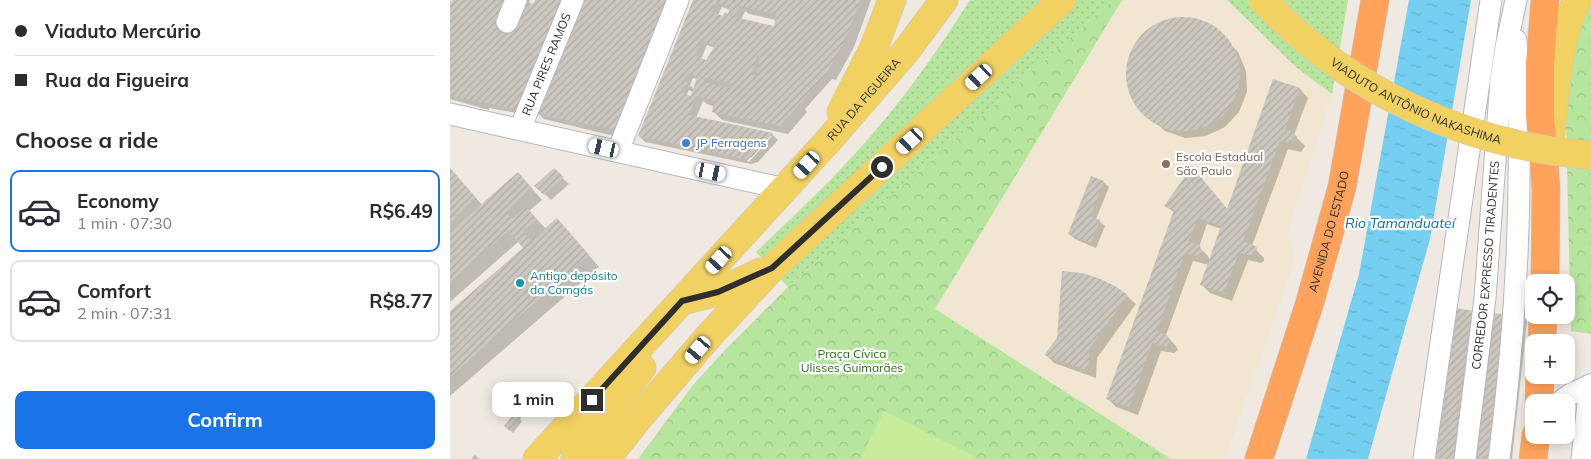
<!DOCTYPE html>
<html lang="en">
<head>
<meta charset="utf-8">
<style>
	:root { --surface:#fff; --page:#f2f2f3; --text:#2b2b33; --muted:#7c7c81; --line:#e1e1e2; --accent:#1a73e8 }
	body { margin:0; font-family:Mulish,sans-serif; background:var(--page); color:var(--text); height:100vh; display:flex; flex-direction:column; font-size:19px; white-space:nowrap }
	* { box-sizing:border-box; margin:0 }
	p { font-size:16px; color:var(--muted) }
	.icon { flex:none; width:28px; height:28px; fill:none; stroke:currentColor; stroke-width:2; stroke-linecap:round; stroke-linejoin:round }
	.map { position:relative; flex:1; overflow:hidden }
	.drawer { display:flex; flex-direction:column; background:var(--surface); width:450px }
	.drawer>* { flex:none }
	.top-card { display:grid; align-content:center; height:110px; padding:0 15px; background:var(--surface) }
	.buttons { position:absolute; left:1075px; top:274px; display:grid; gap:10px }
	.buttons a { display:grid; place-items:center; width:50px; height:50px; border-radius:10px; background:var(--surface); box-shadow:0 2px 12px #0003; font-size:25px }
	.end { position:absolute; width:22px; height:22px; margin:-11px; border:6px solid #2e2e2e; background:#fff; box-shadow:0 0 0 2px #fff }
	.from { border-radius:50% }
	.bubble { position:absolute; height:35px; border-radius:10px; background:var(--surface); box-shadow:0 2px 12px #0003; font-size:16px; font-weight:700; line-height:35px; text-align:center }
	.car { position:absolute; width:15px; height:30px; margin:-15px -8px; border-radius:6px; box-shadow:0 0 4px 1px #0007; background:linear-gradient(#fff 24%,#345 0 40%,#fff 0 76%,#345 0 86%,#fff 0) }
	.top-card b { display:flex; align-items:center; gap:18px; height:48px; font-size:19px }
	.top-card b+b { border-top:1px solid var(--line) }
	.top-card i { width:12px; height:12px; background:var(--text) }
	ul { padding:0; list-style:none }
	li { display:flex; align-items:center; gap:15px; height:82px; margin:0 10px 8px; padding:0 5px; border:2px solid var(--line); border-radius:10px }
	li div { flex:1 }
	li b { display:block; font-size:19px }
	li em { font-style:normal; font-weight:700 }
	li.active { border-color:var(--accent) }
	li>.icon { width:45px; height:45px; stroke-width:1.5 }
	h2 { padding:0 15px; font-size:22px; line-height:60px }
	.cta { display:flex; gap:10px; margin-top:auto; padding:10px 15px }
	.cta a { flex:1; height:58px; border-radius:10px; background:var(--accent); color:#fff; font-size:20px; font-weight:700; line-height:58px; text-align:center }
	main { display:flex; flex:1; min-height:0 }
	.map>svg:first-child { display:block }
</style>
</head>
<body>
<main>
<section class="drawer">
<div class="top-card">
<b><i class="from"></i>Viaduto Mercúrio</b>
<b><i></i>Rua da Figueira</b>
</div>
<h2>Choose a ride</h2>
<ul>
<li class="active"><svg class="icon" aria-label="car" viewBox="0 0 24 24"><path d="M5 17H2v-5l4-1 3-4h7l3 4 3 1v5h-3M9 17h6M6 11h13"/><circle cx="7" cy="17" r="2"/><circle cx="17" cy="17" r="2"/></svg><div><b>Economy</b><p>1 min · 07:30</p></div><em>R$6.49</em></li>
<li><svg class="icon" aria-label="car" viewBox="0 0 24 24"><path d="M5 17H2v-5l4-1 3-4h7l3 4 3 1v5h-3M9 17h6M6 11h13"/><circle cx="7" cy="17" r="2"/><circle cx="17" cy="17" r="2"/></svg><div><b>Comfort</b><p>2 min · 07:31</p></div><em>R$8.77</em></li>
</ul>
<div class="cta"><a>Confirm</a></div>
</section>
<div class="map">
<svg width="1141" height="459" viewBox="0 0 1141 459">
	<defs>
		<pattern id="grass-dots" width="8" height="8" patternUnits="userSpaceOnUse" patternTransform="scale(1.25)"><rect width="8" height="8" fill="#b6e59e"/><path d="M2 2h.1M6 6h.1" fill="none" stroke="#9dc588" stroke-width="1.8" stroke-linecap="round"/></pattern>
		<pattern id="park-crowns" width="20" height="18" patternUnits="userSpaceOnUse" patternTransform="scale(1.25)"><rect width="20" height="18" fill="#b6e59e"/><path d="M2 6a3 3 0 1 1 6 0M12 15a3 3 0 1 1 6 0" fill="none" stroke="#9dc588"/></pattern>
		<pattern id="water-ripples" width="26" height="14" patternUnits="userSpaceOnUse" patternTransform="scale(1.25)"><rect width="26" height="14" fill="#75cff0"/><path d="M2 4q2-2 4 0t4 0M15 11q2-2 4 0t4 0" fill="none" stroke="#66b2ce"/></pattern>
		<pattern id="building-hatch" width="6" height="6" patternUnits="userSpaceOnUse" patternTransform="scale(1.25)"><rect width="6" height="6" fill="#cbc7bf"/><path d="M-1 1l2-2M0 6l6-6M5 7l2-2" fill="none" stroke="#afaba4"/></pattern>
	</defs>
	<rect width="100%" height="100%" fill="#efe9e1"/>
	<path fill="#f0e6d1" d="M672,0H777L847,68L882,94L837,233L845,259L775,459H721L485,309Z"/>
	<g fill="url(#grass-dots)">
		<path d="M520,0H663L338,287L306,252C338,221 371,191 401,158C446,110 485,55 520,0Z"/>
		<path d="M777,0H898L882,94L847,68Z"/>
	</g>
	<g fill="url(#park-crowns)">
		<path d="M663,0H672L485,309L721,459H188L243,385L274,351L338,287Z"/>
		<path d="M1113,0H1141V334L1121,331Z"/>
	</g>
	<path fill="#c9ec9a" d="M434,411L529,459H410Z"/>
	<path fill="url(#water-ripples)" d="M959,0H1021L980,239L918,459H856L909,274Z"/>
	<g fill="#0003" fill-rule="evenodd">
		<path d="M4,0H80L79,4L82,5L86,0H119L72,114L39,108V110L0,99V3H3Z"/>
		<path d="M135,0H225L172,138L94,119L88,113Z"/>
		<path d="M245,0H421L404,47L386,80L382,79L355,109L357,112L338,134L272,120L264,112L265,107L257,104L253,101L246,118L322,134L328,140L308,162L301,164L195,142L189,136ZM272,7L280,10L278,15L274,18L268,15ZM295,11L299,14L326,20L325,27L291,20ZM257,45L265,48L257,61L251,59ZM243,78L247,79L244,89L240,85ZM239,90L243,92L241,98L236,96ZM319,136H322L299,162L297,161Z"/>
		<path d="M734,18L744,19L764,28L788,52L796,71L797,92L789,112L775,127L756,136L735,138L715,131L690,109L680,90L677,69L683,49L695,32L713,22Z"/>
		<path d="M824,80L850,89L858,98L844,135L855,146L851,152L838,149L802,246L814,258V261L811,263L798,260L782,301L760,293L752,285L760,263L755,264L743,261L716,335L726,346L728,350L724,353L711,351L688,415L666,407L657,398L724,212L715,206L748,174L778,210ZM757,224L771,229L760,261L758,256L749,247Z"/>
		<path d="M0,168L32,205L78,184L92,200L79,211L96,229L117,230L149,267L0,396V312L74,248L69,241L0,302Z"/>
		<path d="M104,170L119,184L101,200L86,186Z"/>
		<path d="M653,182L659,187L646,219L655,226L646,248L625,239L619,234Z"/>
		<path d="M658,284L677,296L686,304L647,358L646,378L604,363L596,355L609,338Z"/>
		<path d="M1074,318L1077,321L1062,459H978Z"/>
		<path d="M66,415L72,421L63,433L56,426Z"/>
		<path d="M25,455L28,458L30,459H21Z"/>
	</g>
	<g fill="url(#building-hatch)" fill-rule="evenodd">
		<path d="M3,0H77L76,2L83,4L85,0H112L66,109L0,96V1L2,2Z"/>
		<path d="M133,0H217L164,130L87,114Z"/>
		<path d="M243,0H410L396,38L377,73L330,126L262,112L264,101L247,96L239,115L323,133L302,157L294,159L188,136ZM266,2L280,8L278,14L275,12L273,16L262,12ZM289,6L326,14L324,26L285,17ZM251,40L265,46L256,60L245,55ZM307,56L310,57L307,73H309L308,76L302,75ZM238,73L247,77L241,96L230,92L233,86L239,88L241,84L234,81ZM255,78L283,84L282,88L254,82Z"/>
		<circle cx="733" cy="74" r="57"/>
		<path d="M823,79L850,88L835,129L844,133L847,137L842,144L830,141L793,241L805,246L807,248L806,253L803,256L789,253L774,293L750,285L771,226L748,218L739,241L750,246L752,251L750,255L746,256L735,253L707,331L718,336L719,343L716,346L702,343L679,407L656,399L724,210L714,206L742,167L777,209Z"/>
		<path d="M0,168L27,199L0,223Z"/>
		<path d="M104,168L114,177L94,195L84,186Z"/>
		<path d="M68,172L82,188L56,212L62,219L76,207L87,219L73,231L80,241L107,218L139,255L0,377V311L73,248L58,231L0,282V232Z"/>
		<path d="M641,176L654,181L640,216L650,220L641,243L618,234Z"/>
		<path d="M612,271L632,273L648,278L665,286L678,295L639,349L638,371L594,355L607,338Z"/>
		<path d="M993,307L1075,317L1060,459H977Z"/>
		<path d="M65,413L71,418L60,431L54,426Z"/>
	</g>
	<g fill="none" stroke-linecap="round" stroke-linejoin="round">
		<defs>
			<g id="minor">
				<path d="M57,22L66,0"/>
				<path d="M0,114L335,189"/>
				<path id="s1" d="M70,129L123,0"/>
				<path d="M168,151L228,0"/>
				<path d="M1110,402L1121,394L1141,385"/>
				<path d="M974,459L1041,0"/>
				<path id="s2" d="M1015,459L1035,298L1051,79L1056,47L1066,0"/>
				<path d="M1049,459C1067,320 1074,179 1066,40"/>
				<path d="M1132,459L1140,385"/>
			</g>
			<g id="major">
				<path d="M391,112L424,47L442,0"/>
				<path d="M1100,144C1105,97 1106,44 1127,0"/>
				<path d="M232,301L268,292L311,272"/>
				<path id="s3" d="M87,459L378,141L456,51L494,0"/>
				<path d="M125,459L155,416L192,368"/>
				<path d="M156,459L192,414L259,336L322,268L612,0"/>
			</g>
			<g id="highway">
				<path d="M1095,0L1090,64V115L1096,188L1095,282"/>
				<path d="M1092,342L1093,315"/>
				<path d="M1089,402L1090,375"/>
				<path id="s4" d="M809,459L860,302L892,187L925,0"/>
				<path d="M1083,459L1086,435"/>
			</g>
		</defs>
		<use href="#minor" stroke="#b4b7c1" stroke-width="23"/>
		<use href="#major" stroke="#c9c9c9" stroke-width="29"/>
		<use href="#highway" stroke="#c9c9c9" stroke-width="29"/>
		<use href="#minor" stroke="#fff" stroke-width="21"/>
		<use href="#major" stroke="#f2d163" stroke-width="28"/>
		<use href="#highway" stroke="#ffa35c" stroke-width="28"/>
		<defs>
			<g id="major-bridge">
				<path id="s5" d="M813,0C896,90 1019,147 1141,155"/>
			</g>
		</defs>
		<use href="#major-bridge" stroke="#c9c9c9" stroke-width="29" stroke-linecap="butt"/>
		<use href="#major-bridge" stroke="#f2d163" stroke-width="28"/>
	</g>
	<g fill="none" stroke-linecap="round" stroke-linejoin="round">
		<path stroke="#2e2e2e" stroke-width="6" d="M142,400L232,301L268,292L322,268L432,167"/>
	</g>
	<circle fill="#3f7fe0" stroke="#fff" stroke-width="2" cx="236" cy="143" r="5"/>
	<circle fill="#8d6e63" stroke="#fff" stroke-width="2" cx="716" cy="164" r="5"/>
	<circle fill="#0f9aa8" stroke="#fff" stroke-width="2" cx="70" cy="283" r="5"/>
	<g text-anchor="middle" stroke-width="4.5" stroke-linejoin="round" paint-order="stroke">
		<g font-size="12" fill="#2e2e2e" stroke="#fff">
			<text dy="4" stroke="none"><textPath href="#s1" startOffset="70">RUA PIRES RAMOS</textPath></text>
			<text dy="4" stroke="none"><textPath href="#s3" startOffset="486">RUA DA FIGUEIRA</textPath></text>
			<text dy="4" stroke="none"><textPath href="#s5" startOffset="186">VIADUTO ANTÔNIO NAKASHIMA</textPath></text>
			<text dy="4" stroke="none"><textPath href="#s4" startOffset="238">AVENIDA DO ESTADO</textPath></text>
			<text dy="4" stroke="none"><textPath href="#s2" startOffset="195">CORREDOR EXPRESSO TIRADENTES</textPath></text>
		</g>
		<g font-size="12" fill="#366cbe" stroke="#fff" text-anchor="start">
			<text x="246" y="147">JP Ferragens</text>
		</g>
		<g font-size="12" fill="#785e54" stroke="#fff" text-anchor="start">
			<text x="726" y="161">Escola Estadual<tspan x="726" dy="14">São Paulo</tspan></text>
		</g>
		<g font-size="12" fill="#0d838f" stroke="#fff" text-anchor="start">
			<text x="80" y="280">Antigo depósito<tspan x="80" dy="14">da Comgás</tspan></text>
		</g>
		<g font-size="12" fill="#2c6e1b" stroke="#fff">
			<text x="402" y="358">Praça Cívica<tspan x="402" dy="14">Ulisses Guimarães</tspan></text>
		</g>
		<g font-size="14" font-style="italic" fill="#0d6fa3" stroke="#fff">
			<text x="950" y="228">Rio Tamanduateí</text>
		</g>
	</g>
</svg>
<div class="buttons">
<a><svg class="icon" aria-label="locate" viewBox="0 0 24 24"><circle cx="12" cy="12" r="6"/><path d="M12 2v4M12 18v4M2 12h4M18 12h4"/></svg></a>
<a>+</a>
<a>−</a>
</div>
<i class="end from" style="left:432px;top:167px"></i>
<i class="end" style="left:142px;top:400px"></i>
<div class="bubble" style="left:42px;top:382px;width:82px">1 min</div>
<i class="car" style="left:529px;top:77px;rotate:227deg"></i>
<i class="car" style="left:460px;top:141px;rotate:227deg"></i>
<i class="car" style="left:154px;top:148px;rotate:283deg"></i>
<i class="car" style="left:357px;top:165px;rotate:222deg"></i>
<i class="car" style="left:261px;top:172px;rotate:102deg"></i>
<i class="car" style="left:269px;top:260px;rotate:222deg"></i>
<i class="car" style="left:248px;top:350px;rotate:220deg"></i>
</div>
</main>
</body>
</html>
